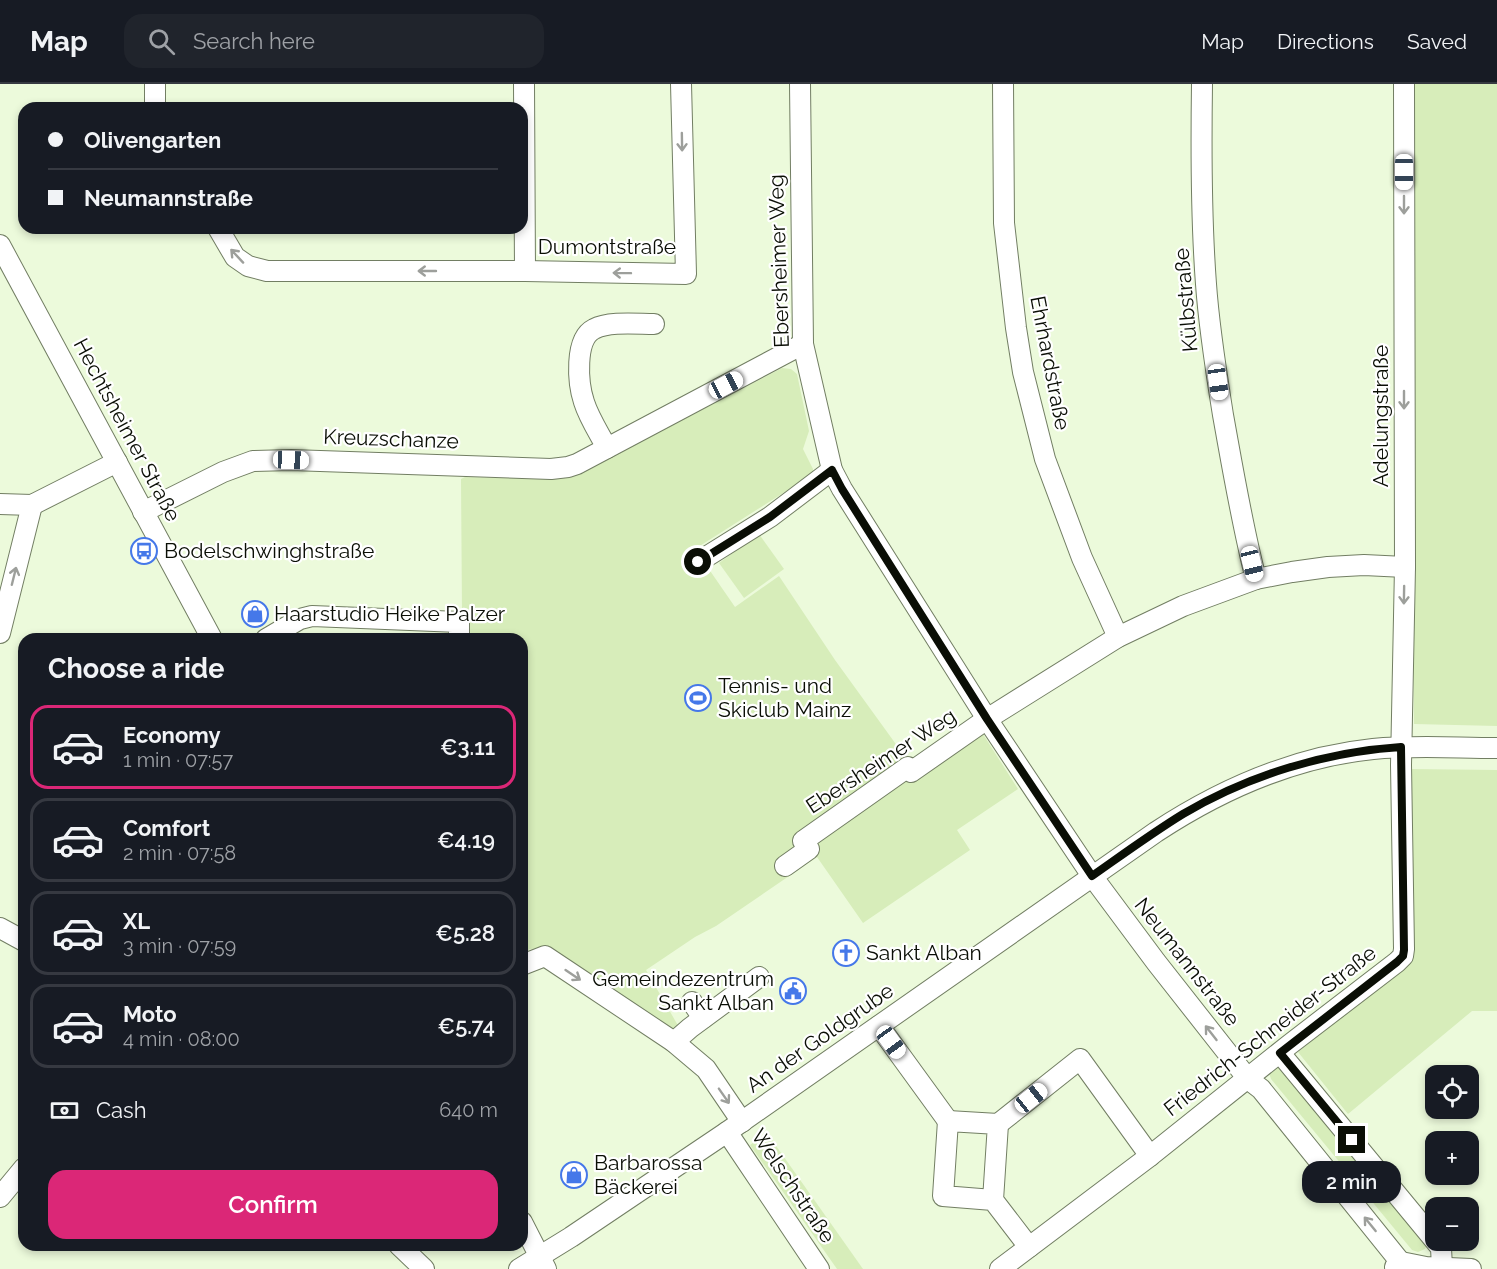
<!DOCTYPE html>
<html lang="en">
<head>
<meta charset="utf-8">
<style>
	:root { --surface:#171b24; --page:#20242c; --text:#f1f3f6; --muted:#9ea1a6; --line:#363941; --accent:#db2777 }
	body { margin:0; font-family:Raleway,sans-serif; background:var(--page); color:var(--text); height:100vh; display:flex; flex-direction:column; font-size:22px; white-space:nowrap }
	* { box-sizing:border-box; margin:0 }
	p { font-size:20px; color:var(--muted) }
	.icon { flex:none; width:33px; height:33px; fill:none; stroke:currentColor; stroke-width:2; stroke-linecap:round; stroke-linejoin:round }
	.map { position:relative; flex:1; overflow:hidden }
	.panel { position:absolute; left:18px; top:549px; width:510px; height:618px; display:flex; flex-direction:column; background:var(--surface); border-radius:18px; box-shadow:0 3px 9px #0003 }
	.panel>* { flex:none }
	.guide { position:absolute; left:18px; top:18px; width:510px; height:132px; border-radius:18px; box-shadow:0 3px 9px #0003; display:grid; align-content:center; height:132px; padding:0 30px; background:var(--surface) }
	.fabs { position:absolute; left:1425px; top:981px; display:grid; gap:12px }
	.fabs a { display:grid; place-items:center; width:54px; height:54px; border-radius:12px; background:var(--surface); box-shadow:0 3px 9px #0003; font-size:30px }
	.end { position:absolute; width:27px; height:27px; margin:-14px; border:8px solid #0a0e05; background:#fff; box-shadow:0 0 0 3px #fff }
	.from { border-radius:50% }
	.bubble { position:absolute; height:42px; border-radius:18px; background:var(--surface); box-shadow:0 3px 9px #0003; font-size:20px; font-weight:600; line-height:42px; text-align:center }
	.car { position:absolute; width:18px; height:36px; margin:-18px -9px; border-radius:8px; box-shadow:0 0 4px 2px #0007; background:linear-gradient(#fff 24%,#345 0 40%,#fff 0 76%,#345 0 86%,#fff 0) }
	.guide b { display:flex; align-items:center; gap:21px; height:57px; font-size:22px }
	.guide b+b { border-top:2px solid var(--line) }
	.guide i { width:15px; height:15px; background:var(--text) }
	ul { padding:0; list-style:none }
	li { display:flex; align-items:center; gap:18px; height:84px; margin:0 12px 9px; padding:0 18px; border:3px solid var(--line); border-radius:18px }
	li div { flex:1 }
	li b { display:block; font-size:22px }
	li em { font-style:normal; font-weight:600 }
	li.on { border-color:var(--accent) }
	li>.icon { width:54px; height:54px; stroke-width:1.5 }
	h2 { padding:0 30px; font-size:27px; line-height:72px }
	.pay { display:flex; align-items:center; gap:15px; height:66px; padding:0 30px; font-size:22px }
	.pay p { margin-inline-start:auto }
	.action { display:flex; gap:12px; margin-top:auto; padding:12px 30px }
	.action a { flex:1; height:69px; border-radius:18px; background:var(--accent); color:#fff; font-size:24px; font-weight:600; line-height:69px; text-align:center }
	header { display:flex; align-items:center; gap:36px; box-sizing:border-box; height:84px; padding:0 30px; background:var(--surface); border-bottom:2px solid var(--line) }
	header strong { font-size:28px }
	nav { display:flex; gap:33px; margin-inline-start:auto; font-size:21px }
	.search { width:420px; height:54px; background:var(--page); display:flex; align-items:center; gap:15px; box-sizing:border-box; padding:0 21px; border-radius:18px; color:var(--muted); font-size:22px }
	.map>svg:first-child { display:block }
</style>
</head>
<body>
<header>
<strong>Map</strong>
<div class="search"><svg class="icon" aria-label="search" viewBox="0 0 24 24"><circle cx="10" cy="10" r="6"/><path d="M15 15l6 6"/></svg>Search here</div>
<nav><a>Map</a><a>Directions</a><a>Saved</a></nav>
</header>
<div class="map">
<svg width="1497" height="1185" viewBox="0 0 1497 1185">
	<rect width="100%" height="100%" fill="#ecfadb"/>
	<g fill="#d7edba">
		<path d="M1412,0H1497V642L1414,640Z"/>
		<path d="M782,284L791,285L797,290L809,347L803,365L813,385V390L695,465L735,523L779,492L835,576L911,681L974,636L1018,705L957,746L970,766L863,839L817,773L716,842L695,853L646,886L680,945L669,951L545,864L530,865L522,869V555H470C471,545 469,536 462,529L461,395L465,393L553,395L570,393L579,390Z"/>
		<path d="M759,450L784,485L744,514L719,479Z"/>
		<path d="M1409,685L1497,686V927H1472L1348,1030L1298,968L1401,884Z"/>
		<path d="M1278,980L1428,1159L1425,1165L1418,1168L1412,1166L1271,995L1269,989Z"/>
		<path d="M767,1049L863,1185H837L750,1061Z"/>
	</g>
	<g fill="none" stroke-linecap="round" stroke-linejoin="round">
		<defs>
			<g id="minor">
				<path d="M155,0V24"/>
				<path d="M524,0L525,187"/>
				<path d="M800,0L803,260L832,386L842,405L987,635L1092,792L1156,878L1248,995L1261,1005L1406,1185"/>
				<path d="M1003,0L1004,139L1016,244L1023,288L1045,375L1082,474L1118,553"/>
				<path d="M1202,0C1201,67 1201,134 1206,200C1209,244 1216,287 1223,331C1233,386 1242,441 1256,495"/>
				<path d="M218,144L235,173L248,182L267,187H525L686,190L681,0"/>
				<path d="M0,161L212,555"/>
				<path d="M607,364C599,349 589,334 584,318C578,300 574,255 594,245C609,237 637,240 654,240"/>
				<path d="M0,420L32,421L117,378"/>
				<path d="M143,428L223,388L253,377L291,376L551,385L568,383L577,380L803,260"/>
				<path d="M698,478L770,433L832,386"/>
				<path d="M0,549L32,421"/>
				<path d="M266,555L300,535L312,532L459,538V555"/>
				<path d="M785,782L809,765L803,757L908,683L911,688L987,635L1118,553L1183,522L1256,495L1292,488L1328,483L1364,481L1405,483"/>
				<path d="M0,844L24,857"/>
				<path d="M522,881L545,872L674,958L706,985L742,1038"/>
				<path d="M692,918L703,934"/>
				<path d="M879,942L948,1037"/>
				<path d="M674,958L690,944L759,893"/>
				<path d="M1280,969L1441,1164L1442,1183"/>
				<path d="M998,1040L1080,975L1150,1072"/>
				<path d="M727,1048L819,1185"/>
				<path d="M0,1113L24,1084"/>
				<path d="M993,1116L943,1112L948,1037L998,1040L993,1116L1029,1163"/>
				<path d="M522,1138L546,1185"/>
				<path d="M399,1161L424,1185"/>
				<path d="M1395,1183L1401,1178L1426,1183L1471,1185"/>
				<path d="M519,1185L571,1153L727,1048L1156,748C1220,706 1295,673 1373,665C1414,661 1456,664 1497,664"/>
				<path d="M1000,1185L1150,1072L1289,961L1397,878L1403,872L1404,865L1401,681L1405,483L1404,0"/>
			</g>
		</defs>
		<use href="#minor" stroke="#727e63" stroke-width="22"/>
		<use href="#minor" stroke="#fff" stroke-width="20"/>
	</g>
	<defs><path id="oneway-shaft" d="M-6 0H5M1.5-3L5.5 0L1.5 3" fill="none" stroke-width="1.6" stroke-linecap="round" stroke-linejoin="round" transform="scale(1.5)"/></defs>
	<g stroke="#9d9f9b">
		<use href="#oneway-shaft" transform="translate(682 58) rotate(89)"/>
		<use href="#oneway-shaft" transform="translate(1404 121) rotate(90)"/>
		<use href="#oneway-shaft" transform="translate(237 172) rotate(-133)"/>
		<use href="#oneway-shaft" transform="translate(427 187) rotate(-180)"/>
		<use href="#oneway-shaft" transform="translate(622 189) rotate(-179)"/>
		<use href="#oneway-shaft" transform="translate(1404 316) rotate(90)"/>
		<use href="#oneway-shaft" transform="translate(14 492) rotate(-76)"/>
		<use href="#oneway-shaft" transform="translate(1404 511) rotate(91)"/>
		<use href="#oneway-shaft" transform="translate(573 891) rotate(34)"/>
		<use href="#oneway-shaft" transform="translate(1211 949) rotate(-128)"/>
		<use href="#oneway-shaft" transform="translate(724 1012) rotate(55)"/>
		<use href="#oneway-shaft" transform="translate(1370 1140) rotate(-129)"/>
	</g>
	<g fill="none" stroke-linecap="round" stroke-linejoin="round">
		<path stroke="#0a0e05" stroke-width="8" d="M698,478L770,433L832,386L842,405L987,635L1092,792C1122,771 1152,749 1183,730C1249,691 1325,668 1401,663L1404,866L1403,872L1397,878L1280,969L1352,1056"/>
	</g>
	<defs>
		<symbol id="bus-ring" viewBox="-11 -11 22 22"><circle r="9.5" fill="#fff" stroke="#4578e9" stroke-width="1.5"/><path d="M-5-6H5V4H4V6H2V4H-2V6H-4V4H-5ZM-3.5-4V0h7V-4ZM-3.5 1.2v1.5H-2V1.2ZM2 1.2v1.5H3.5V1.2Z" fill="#4578e9"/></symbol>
		<symbol id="shop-ring" viewBox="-11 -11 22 22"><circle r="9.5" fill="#fff" stroke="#4578e9" stroke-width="1.5"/><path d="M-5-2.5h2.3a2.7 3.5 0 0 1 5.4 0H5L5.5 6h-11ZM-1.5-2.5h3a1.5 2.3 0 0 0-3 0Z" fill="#4578e9"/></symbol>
		<symbol id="stadium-ring" viewBox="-11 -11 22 22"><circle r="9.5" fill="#fff" stroke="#4578e9" stroke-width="1.5"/><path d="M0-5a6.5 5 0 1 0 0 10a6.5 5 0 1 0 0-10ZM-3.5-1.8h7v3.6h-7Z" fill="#4578e9"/></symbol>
		<symbol id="church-ring" viewBox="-11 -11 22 22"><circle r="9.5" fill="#fff" stroke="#4578e9" stroke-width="1.5"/><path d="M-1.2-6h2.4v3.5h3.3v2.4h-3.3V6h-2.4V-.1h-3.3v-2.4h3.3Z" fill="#4578e9"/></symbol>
		<symbol id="civic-ring" viewBox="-11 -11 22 22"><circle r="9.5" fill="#fff" stroke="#4578e9" stroke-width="1.5"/><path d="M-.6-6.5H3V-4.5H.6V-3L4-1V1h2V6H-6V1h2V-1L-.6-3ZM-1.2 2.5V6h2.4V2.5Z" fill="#4578e9"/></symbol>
	</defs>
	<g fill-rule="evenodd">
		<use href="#bus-ring" x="129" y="452" width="30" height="30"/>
		<use href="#shop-ring" x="240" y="515" width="30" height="30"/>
		<use href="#stadium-ring" x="683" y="599" width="30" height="30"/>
		<use href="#church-ring" x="831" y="854" width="30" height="30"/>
		<use href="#civic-ring" x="778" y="892" width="30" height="30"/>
		<use href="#shop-ring" x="559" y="1076" width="30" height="30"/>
	</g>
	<g text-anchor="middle" stroke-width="4.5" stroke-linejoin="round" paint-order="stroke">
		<g font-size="21" fill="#0a0e05" stroke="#fff">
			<text x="607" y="170">Dumontstraße</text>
			<text transform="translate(779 177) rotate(-92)" y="7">Ebersheimer Weg</text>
			<text transform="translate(1186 216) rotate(-95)" y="7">Külbstraße</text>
			<text transform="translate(1050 279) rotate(79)" y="7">Ehrhardstraße</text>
			<text transform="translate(1381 332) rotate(-90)" y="7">Adelungstraße</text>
			<text transform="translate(127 346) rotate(62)" y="7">Hechtsheimer Straße</text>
			<text transform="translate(391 355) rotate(2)" y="7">Kreuzschanze</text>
			<text transform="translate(881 677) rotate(-33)" y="7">Ebersheimer Weg</text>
			<text transform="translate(1187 878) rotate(52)" y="7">Neumannstraße</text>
			<text transform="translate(1270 947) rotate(-38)" y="7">Friedrich-Schneider-Straße</text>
			<text transform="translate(820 954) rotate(-35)" y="7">An der Goldgrube</text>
			<text transform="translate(793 1102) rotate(56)" y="7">Welschstraße</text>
		</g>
		<g font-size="21" fill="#0a0e05" stroke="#fff" text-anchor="start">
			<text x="164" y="474">Bodelschwinghstraße</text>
			<text x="274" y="537">Haarstudio Heike Palzer</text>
			<text x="718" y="609">Tennis- und<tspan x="718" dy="24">Skiclub Mainz</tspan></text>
			<text x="866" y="876">Sankt Alban</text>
			<text x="774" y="902" text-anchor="end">Gemeindezentrum<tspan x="774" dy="24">Sankt Alban</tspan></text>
			<text x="594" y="1086">Barbarossa<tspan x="594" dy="24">Bäckerei</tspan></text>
		</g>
	</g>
</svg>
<div class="fabs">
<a><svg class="icon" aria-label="locate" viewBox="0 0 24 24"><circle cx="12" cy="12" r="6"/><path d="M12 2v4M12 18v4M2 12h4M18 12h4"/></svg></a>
<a>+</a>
<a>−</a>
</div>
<i class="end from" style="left:698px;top:478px"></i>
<i class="end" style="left:1352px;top:1056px"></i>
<div class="bubble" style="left:1302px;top:1077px;width:99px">2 min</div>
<i class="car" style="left:1404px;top:88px;rotate:180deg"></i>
<i class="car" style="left:1218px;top:298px;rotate:172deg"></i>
<i class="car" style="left:726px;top:301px;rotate:62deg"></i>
<i class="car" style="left:291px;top:376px;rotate:92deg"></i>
<i class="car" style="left:1252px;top:480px;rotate:166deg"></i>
<i class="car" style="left:891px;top:958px;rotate:144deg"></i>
<i class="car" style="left:1031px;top:1014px;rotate:51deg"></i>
<div class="guide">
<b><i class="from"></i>Olivengarten</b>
<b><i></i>Neumannstraße</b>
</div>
<section class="panel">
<h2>Choose a ride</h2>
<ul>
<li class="on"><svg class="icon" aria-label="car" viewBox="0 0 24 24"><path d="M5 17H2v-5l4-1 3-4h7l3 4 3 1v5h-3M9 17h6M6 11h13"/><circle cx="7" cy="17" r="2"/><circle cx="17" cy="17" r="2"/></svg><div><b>Economy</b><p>1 min · 07:57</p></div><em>€3.11</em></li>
<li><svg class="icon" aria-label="car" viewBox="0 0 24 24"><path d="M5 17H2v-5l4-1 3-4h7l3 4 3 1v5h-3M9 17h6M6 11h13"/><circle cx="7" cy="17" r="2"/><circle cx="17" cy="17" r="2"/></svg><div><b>Comfort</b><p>2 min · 07:58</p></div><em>€4.19</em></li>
<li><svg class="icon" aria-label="car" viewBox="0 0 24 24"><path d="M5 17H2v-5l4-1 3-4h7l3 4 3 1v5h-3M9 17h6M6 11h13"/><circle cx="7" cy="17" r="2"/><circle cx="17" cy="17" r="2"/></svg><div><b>XL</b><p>3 min · 07:59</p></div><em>€5.28</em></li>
<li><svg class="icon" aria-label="car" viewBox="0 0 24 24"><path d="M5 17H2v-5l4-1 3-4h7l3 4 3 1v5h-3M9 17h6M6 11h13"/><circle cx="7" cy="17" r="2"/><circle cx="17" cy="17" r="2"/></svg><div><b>Moto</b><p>4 min · 08:00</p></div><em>€5.74</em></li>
</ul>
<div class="pay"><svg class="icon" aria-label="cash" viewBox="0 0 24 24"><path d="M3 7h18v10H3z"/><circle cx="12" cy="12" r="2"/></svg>Cash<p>640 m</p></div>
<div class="action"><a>Confirm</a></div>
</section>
</div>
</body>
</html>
